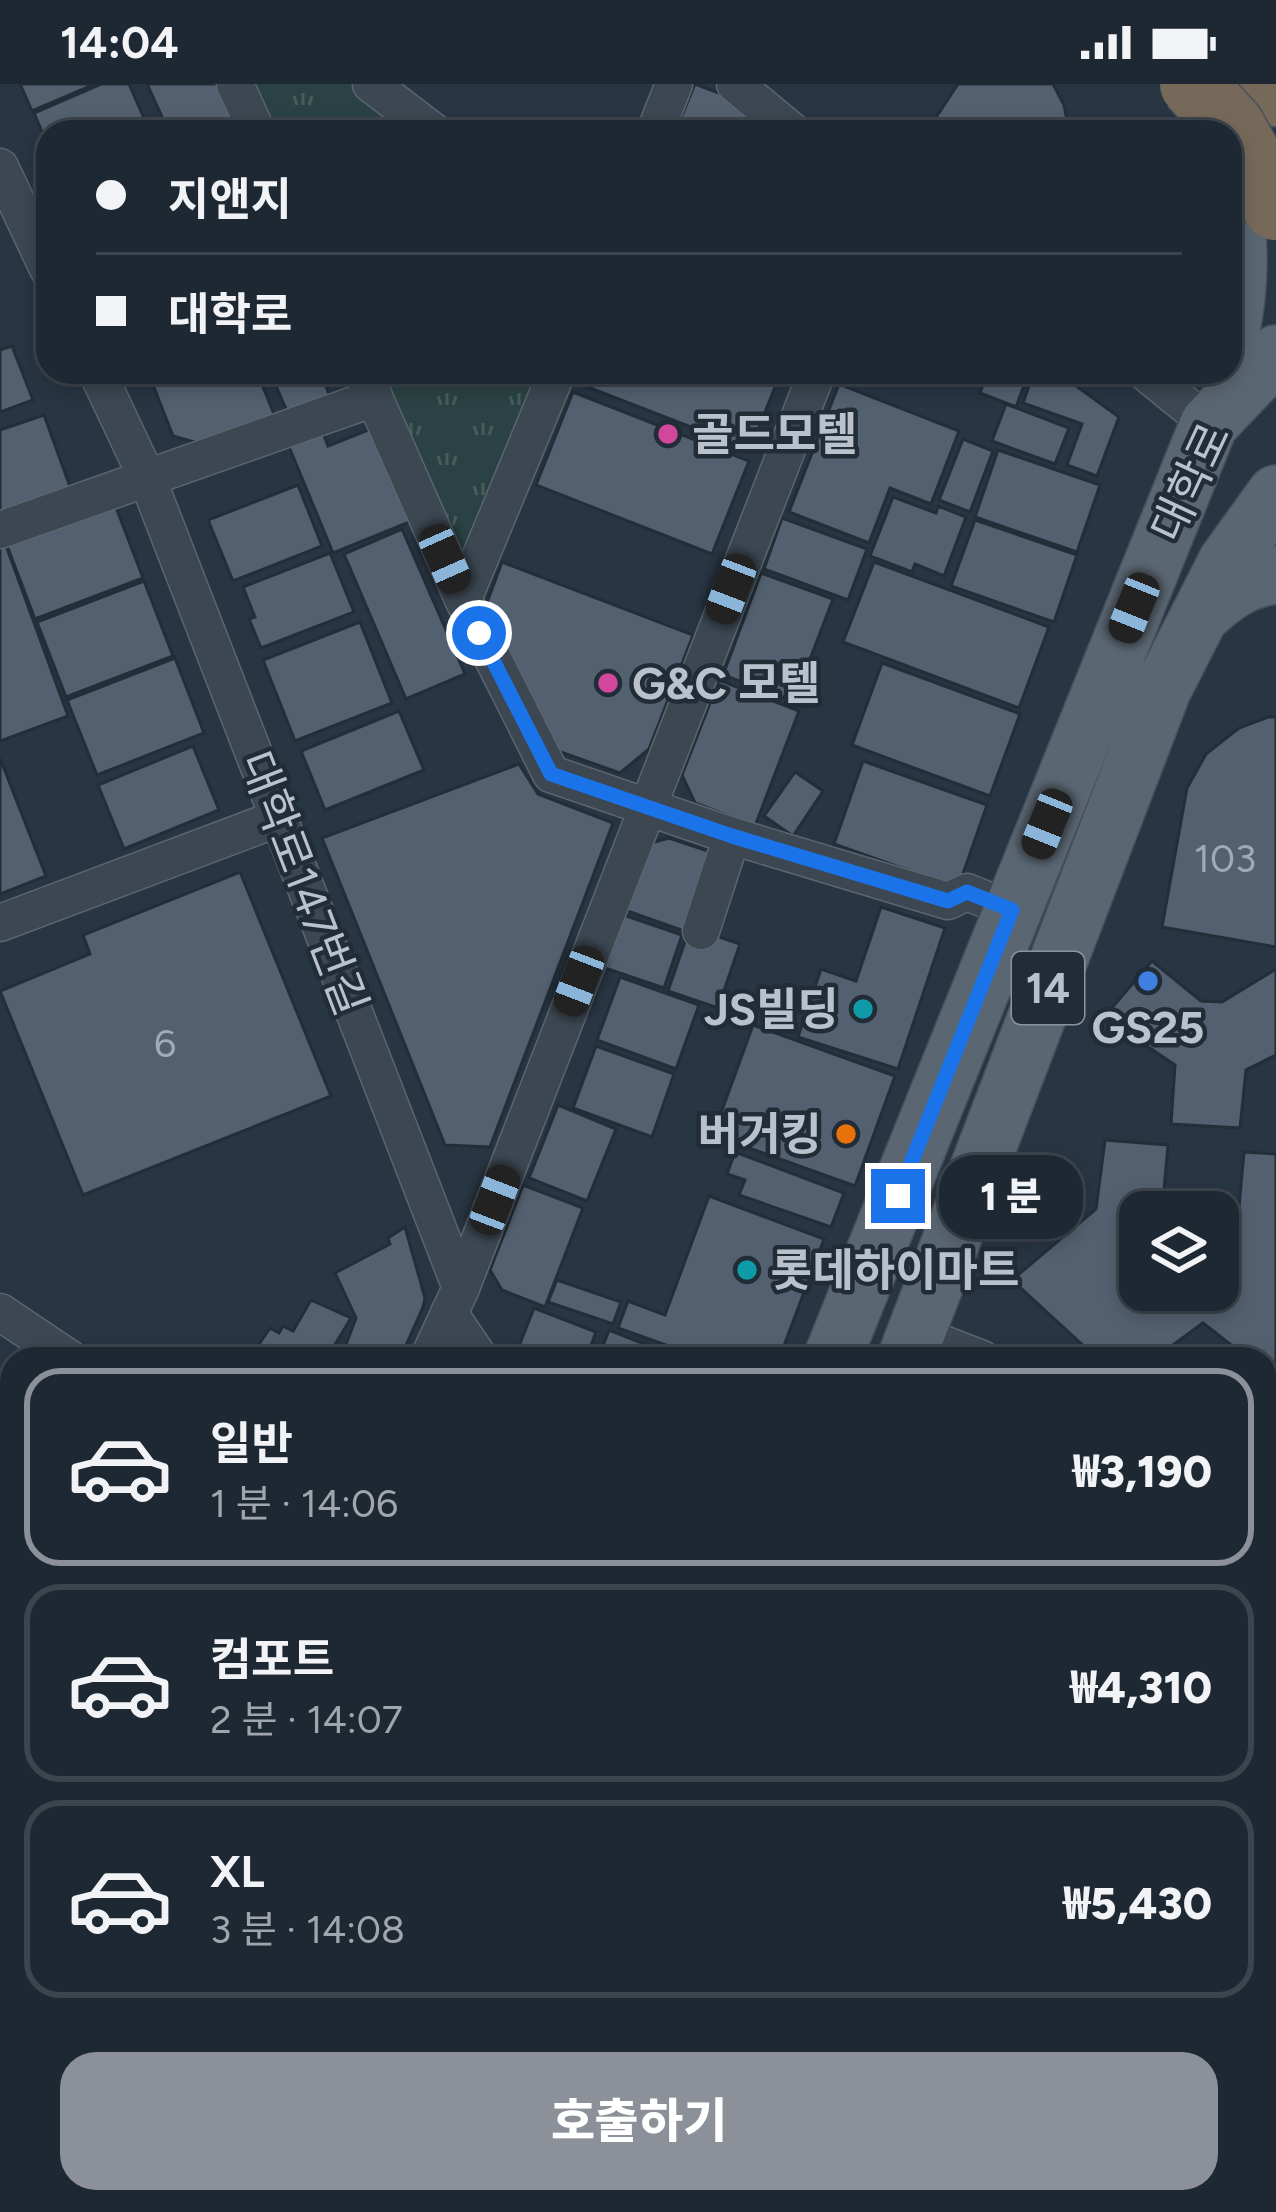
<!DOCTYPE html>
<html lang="ko">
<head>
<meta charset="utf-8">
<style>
	:root { --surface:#1e2832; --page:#2b343e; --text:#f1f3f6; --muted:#a1a6ac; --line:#3c444d; --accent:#8c9099 }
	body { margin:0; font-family:Figtree,"Noto Sans KR",sans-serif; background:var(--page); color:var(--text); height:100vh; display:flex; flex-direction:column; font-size:45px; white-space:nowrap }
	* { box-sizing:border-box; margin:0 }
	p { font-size:39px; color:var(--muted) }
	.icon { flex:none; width:66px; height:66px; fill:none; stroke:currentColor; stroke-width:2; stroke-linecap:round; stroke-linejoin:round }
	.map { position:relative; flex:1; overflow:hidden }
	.details { position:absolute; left:0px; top:1263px; width:1278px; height:867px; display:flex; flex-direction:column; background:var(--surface); border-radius:36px 36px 0 0; box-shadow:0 6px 18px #0003,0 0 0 3px var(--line) }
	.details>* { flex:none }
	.guide { position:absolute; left:36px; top:36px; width:1206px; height:264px; border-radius:36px; box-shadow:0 6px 18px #0003,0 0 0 3px var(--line); display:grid; align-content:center; height:264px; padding:0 60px; background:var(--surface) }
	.controls { position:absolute; left:1119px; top:1107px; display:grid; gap:24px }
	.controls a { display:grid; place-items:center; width:120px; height:120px; border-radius:24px; background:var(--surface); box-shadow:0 6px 18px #0003,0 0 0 3px var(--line); font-size:60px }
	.end { position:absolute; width:54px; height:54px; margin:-27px; border:15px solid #1a73e8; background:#fff; box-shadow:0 0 0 6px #fff }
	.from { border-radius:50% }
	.bubble { position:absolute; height:84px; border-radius:36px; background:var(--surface); box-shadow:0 6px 18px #0003,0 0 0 3px var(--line); font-size:39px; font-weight:800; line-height:84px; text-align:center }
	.car { position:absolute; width:36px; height:72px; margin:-36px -18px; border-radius:15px; box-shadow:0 0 9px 3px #0007; background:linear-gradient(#222 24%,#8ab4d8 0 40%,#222 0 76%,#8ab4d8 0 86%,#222 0) }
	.guide b { display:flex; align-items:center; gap:42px; height:114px; font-size:45px }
	.guide b+b { border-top:3px solid var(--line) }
	.guide i { width:30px; height:30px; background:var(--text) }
	ul { padding:21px 0 0; list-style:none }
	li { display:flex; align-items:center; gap:36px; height:198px; margin:0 24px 18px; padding:0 36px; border:6px solid var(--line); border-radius:36px }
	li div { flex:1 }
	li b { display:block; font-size:45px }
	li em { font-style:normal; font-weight:800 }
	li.active { border-color:var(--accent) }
	li>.icon { width:108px; height:108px; stroke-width:1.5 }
	.button { display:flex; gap:24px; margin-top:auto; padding:24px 60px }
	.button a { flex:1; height:138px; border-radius:36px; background:var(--accent); color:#fff; font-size:48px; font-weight:800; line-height:138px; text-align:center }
	.status { display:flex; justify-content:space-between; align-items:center; height:84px; padding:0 60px; background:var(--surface); direction:ltr }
	.status svg { height:33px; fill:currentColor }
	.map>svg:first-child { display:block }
</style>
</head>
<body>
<div class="status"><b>14:04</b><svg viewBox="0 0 49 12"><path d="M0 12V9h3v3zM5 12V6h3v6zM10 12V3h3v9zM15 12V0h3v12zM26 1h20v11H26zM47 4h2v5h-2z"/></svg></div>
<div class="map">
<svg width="1276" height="2128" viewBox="0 0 1276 2128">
	<defs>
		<pattern id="park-tufts" width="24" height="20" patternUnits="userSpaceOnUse" patternTransform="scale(3)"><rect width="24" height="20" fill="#2a4243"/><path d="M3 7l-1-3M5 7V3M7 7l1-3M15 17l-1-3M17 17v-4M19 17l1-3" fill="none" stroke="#475c5d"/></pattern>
	</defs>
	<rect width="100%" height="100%" fill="#283542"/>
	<g fill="url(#park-tufts)">
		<path d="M235,0H371L434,48H257Z"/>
		<path d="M363,288H557L463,515Z"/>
	</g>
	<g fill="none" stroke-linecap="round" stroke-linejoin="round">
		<g stroke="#3e546a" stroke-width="10">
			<path d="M1266,2072L1276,2067"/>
			<path d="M1150,2128L1170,2118"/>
		</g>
	</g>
	<g fill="#53606f" stroke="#232e39" stroke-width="3">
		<path d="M20,0H95L32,27Z"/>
		<path d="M101,0H129L147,41L130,48H48V62L34,29Z"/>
		<path d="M147,0H221L237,36L209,48H169Z"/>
		<path d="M695,0L756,23L784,48H675Z"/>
		<path d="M958,0H1053L1064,21L1069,48H940L931,41Z"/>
		<path d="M12,262L33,316L0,328V266Z"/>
		<path d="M148,288H257L276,335L208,362L173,352Z"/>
		<path d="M270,288H349L350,290L325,300L332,317L290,334Z"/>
		<path d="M569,288H781L750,366L567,295Z"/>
		<path d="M988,288H1029L1016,323L980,309Z"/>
		<path d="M1034,288H1057L1119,333L1097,392L1067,381L1082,340L1023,319Z"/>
		<path d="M839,300L959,347L931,420L890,404L869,459L789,428Z"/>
		<path d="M573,308L749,377L712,470L536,401Z"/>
		<path d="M1006,320L1069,344L1055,380L992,357Z"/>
		<path d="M44,331L72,408L0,434V346Z"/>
		<path d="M319,339L328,362L373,344L412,437L333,469L285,353Z"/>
		<path d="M963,355L993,367L970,428L939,416Z"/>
		<path d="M998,366L1100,401L1077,468L975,433Z"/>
		<path d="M298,401L322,462L233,497L208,436Z"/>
		<path d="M893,413L936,429L938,422L966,433L944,492L915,480L912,488L870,472Z"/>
		<path d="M114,418L143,494L35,535L6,459Z"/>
		<path d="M782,434L867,465L848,516L764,485Z"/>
		<path d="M975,436L1077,471L1054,538L951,502Z"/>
		<path d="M402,445L465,590L406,615L344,470Z"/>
		<path d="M5,459L68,632L0,657V461Z"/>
		<path d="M330,469L354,528L261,564L249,535L255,533L243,503Z"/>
		<path d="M502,478L693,551L649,665L620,689L555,666L485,524Z"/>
		<path d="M874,478L1049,543L1019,624L843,558Z"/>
		<path d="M761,489L833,515L794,617L723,591Z"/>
		<path d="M144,497L173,572L66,613L37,538Z"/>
		<path d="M360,538L392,619L295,657L263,576Z"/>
		<path d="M175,574L204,649L97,691L67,616Z"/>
		<path d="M882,579L1020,630L990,712L852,661Z"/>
		<path d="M719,596L799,627L755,742L695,719L682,691Z"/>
		<path d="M399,627L424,686L325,726L301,667Z"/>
		<path d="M1268,633H1276V863L1162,843L1187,704L1206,670L1239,644Z"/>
		<path d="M193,662L219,726L124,765L98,701Z"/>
		<path d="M0,674L46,792L0,810Z"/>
		<path d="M863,677L987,721L958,804L834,760Z"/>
		<path d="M519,680L538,710L613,739L490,1063L445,1061L322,754Z"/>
		<path d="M795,688L823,707L793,752L764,732Z"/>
		<path d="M669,754L711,768L684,847L619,824L640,762Z"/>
		<path d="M240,788L331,1012L83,1111L0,907L90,870L83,851Z"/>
		<path d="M881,823L945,844L898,985L798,953L821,885L856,897Z"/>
		<path d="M615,828L682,851L664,904L596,881Z"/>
		<path d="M690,843L740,860L718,924L668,907Z"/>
		<path d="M1152,877L1201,917L1222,918L1276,885V971L1246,986L1240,1044L1171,1040L1175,981L1104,933Z"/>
		<path d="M620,893L699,921L676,985L597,956Z"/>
		<path d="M753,941L895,992L855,1102L713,1051Z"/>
		<path d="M596,962L674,990L652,1053L573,1024Z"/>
		<path d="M558,1021L616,1045L587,1117L529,1094Z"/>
		<path d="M1105,1056L1168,1061L1162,1128H1140V1206H1218V1133L1238,1134L1244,1068L1276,1070V1296L1266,1289V1275H1249L1203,1239L1154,1275H1098L1012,1196L1096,1125Z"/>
		<path d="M735,1068L844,1109L831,1143L739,1111L745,1096L727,1090Z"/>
		<path d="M523,1101L583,1124L545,1223L502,1206L490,1186Z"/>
		<path d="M709,1112L824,1155L779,1275H705L618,1244L628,1217L665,1231Z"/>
		<path d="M405,1143L425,1214L423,1223L400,1275H375L345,1263L356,1234L335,1189L390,1160L388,1154Z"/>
		<path d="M557,1196L621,1218L613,1240L548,1218Z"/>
		<path d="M311,1216L351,1234L333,1264L354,1275H263L253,1269L270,1244L279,1249L283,1242L293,1247Z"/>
		<path d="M534,1224L596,1248L586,1275H514Z"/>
		<path d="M609,1246L657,1265L653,1275H598Z"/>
		<path d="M0,1354L12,1362V1416L0,1434Z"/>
		<path d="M10,1449L12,1565L0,1583V1465Z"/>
		<path d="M1276,1616V1811H1268L1266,1617Z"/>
		<path d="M0,1678L12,1685V1771L0,1764Z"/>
		<path d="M0,1821L12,1827V1900L8,1908L0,1904Z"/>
		<path d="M0,1958L12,1964V2062L0,2056Z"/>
		<path d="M0,2062L12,2068V2085L0,2110Z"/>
		<path d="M132,2118H257L276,2128H126Z"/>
		<path d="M581,2118H698L703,2128H576Z"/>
	</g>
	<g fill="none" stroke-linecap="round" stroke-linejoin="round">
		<defs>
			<g id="minor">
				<path d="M235,0L257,48"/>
				<path d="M371,0L434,48"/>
				<path d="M735,0L793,48"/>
				<path d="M655,48L674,0"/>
				<path d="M0,83L48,185"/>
				<path d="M97,288L147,394L461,1204"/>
				<path d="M363,288L463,515L551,690L732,752L948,817L967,808L1012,826"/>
				<path d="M1145,288L1209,340"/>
				<path d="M0,446L374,314"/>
				<path d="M463,515L557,288"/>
				<path d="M0,839L279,734"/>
				<path d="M701,847L732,752"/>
				<path d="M0,1228L70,1275"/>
				<path d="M449,1229L480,1275"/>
				<path d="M915,1249L982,1275"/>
				<path d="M428,1275L461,1204L817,288"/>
				<path d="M0,1648L12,1656"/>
				<path d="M11,2128L16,2118"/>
			</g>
			<g id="secondary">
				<path d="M1266,1897L1276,1892"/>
				<path d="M824,2128L834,2118"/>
			</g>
			<g id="primary">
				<path d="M1230,93C1239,146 1242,197 1230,249"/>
				<path d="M1199,533C1221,512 1244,494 1276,491"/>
				<path d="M832,1275L1209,340L1276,270"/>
				<path d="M906,1275L1162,606L1227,478L1276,410"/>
				<path d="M437,2128L442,2118"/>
				<path d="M517,2128L523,2118"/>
			</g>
			<path id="motorway" d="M1270,0L1276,9"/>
		</defs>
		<use href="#minor" stroke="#5a656f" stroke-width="39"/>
		<use href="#secondary" stroke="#5a656f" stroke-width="54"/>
		<use href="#primary" stroke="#46505b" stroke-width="60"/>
		<use href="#motorway" stroke="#47525c" stroke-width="69"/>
		<use href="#minor" stroke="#3c4752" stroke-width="36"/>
		<use href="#secondary" stroke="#4a5665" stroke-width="51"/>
		<use href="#primary" stroke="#5a6672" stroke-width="57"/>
		<use href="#motorway" stroke="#776959" stroke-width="66"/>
		<defs>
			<path id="motorway-bridge" d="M1193,0L1232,43L1276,123"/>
		</defs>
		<use href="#motorway-bridge" stroke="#47525c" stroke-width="69" stroke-linecap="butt"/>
		<use href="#motorway-bridge" stroke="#776959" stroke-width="66"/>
	</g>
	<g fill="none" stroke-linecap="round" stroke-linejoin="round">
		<path stroke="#1a73e8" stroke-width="15" d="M479,549L551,690L732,752L948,817L967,808L1012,826L898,1112"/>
	</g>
	<g fill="#d1479c" stroke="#212c37" stroke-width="4.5">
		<circle cx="668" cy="350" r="12"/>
		<circle cx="608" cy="599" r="12"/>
	</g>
	<circle fill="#3f7fe0" stroke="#212c37" stroke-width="4.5" cx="1148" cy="897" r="12"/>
	<g fill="#0f9aa8" stroke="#212c37" stroke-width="4.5">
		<circle cx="863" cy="925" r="12"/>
		<circle cx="747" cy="1186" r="12"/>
	</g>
	<circle fill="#e8710a" stroke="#212c37" stroke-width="4.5" cx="846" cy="1050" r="12"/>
	<g text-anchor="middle" stroke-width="9" stroke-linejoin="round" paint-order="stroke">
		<g font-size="39" fill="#a0aab5">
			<text x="1225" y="788">103</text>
			<text x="165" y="973">6</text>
		</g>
		<rect fill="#212c37" stroke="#8b959f" stroke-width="3" x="1012" y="868" width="72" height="72" rx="9"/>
		<g font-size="42" font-weight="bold" fill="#b9c2cc">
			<text x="1048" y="919">14</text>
		</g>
		<g font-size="45" font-weight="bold" fill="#b9c2cc" stroke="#212c37" text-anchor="start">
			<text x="692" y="366">골드모텔</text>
			<text x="632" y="615">G&amp;C 모텔</text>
			<text x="839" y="941" text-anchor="end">JS빌딩</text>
			<text x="1148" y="959" text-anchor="middle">GS25</text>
			<text x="822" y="1066" text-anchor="end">버거킹</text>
			<text x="771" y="1202">롯데하이마트</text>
		</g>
		<g font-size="45" fill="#b9c2cc" stroke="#212c37">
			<text transform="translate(1190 398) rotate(-65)" y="16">대학로</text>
			<text transform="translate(304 799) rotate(69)" y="16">대학로147번길</text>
		</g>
	</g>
</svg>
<div class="controls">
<a><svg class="icon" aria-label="layers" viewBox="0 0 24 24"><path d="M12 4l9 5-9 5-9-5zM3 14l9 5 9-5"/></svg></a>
</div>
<i class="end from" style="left:479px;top:549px"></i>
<i class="end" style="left:898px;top:1112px"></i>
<div class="bubble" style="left:939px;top:1071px;width:144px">1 분</div>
<i class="car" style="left:445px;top:475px;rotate:156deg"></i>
<i class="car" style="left:731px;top:505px;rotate:201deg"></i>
<i class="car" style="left:1134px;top:524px;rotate:202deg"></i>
<i class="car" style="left:1047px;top:740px;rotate:202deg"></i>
<i class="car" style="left:579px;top:897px;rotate:201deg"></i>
<i class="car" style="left:495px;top:1116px;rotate:21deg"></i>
<div class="guide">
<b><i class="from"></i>지앤지</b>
<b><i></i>대학로</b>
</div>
<section class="details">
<ul>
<li class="active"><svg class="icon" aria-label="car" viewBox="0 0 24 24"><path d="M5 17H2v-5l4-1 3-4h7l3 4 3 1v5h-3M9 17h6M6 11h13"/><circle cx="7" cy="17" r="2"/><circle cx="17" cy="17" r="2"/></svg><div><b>일반</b><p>1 분 · 14:06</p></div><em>₩3,190</em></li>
<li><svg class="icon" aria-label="car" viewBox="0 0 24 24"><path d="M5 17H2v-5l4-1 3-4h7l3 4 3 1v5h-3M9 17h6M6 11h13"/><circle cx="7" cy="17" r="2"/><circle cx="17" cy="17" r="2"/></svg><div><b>컴포트</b><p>2 분 · 14:07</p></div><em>₩4,310</em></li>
<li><svg class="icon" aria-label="car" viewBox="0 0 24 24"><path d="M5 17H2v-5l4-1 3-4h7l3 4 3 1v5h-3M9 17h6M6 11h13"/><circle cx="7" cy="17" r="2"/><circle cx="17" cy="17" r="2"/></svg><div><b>XL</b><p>3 분 · 14:08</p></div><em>₩5,430</em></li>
</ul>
<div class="button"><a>호출하기</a></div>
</section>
</div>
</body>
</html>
